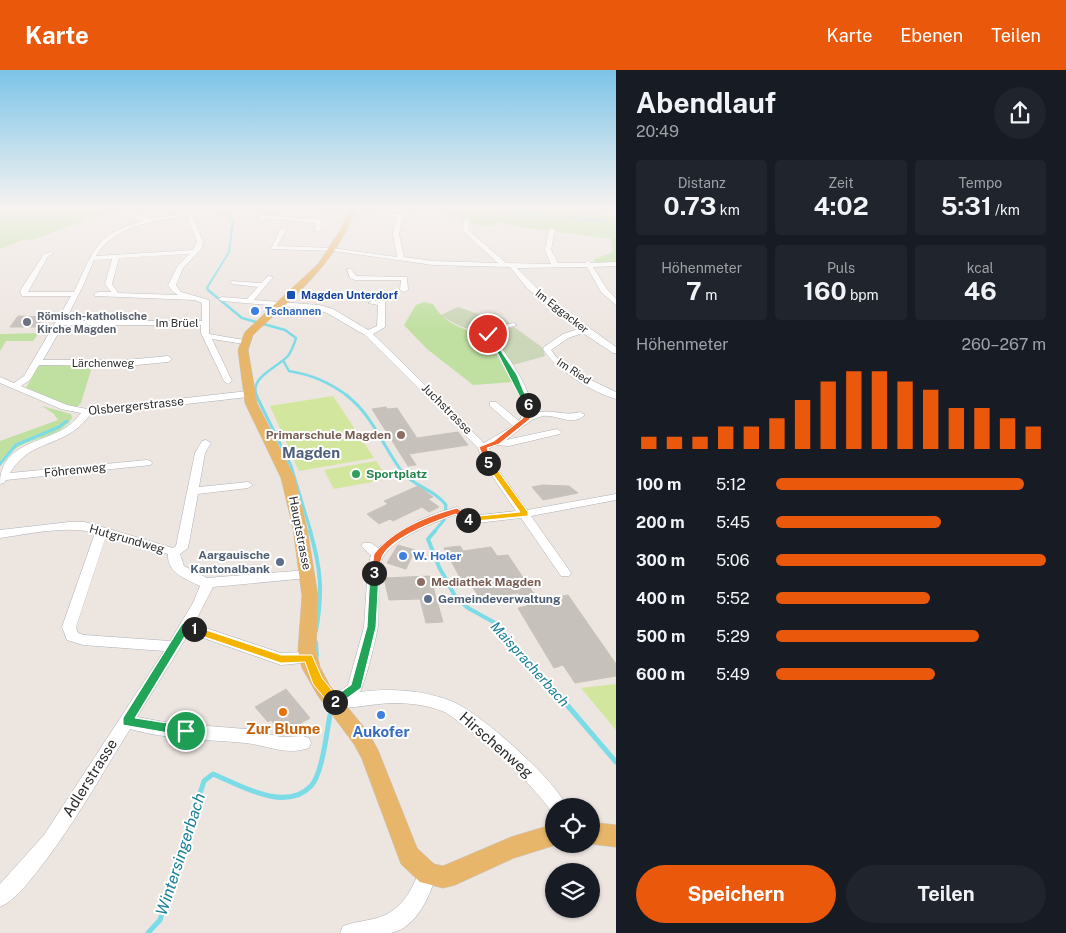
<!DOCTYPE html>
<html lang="de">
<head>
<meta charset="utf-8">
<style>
	body { margin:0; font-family:"Public Sans",sans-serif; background:#20242c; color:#f1f3f6; height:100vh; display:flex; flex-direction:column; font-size:19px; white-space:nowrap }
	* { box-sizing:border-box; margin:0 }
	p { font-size:16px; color:#9ea1a6 }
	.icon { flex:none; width:28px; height:28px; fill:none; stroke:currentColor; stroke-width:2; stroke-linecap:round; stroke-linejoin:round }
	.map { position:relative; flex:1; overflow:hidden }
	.details { display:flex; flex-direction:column; background:#171b24; width:450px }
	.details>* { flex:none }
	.controls { position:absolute; left:545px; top:728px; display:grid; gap:10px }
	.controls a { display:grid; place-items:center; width:55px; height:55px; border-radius:50%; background:#171b24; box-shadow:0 1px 4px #0004; font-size:25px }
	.pin { position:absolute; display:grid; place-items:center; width:42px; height:42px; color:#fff; margin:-21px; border:2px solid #fff; border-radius:50%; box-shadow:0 1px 5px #0007 }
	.km { position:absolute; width:25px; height:25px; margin:-12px; border-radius:50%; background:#222; color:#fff; font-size:14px; line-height:25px; text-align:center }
	.round { display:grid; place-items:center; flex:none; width:52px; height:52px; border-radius:26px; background:#20242c }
	.summary { display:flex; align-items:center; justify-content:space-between; height:85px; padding:0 20px }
	h1 { font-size:28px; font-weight:700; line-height:38px }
	.stats { display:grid; grid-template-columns:repeat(3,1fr); gap:8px; height:85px; padding:5px 20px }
	.stats div { display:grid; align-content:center; border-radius:5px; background:#20242c; text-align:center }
	.stats b { font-size:25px; font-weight:700 }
	.stats small { font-size:14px; font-weight:400 }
	.stats p { font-size:14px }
	.chart { height:140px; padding:10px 20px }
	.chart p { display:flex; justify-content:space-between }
	.chart svg { width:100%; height:90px; margin-top:5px; stroke:#ea580c; stroke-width:6 }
	.cta { display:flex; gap:10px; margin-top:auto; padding:10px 20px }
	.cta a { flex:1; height:58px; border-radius:30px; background:#ea580c; color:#fff; font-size:20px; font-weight:700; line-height:58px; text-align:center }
	.cta a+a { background:#20242c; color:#f1f3f6 }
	ul { padding:0 20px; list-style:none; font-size:16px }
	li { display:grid; grid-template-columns:80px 60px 1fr; align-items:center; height:38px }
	li i { height:12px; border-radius:6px; background:#ea580c }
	header { display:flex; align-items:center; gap:30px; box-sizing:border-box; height:70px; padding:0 25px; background:#ea580c; color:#fff }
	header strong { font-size:24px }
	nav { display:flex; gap:28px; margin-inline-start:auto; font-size:18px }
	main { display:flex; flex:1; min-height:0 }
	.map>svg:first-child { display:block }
</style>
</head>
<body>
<header>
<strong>Karte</strong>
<nav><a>Karte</a><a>Ebenen</a><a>Teilen</a></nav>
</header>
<main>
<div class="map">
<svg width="616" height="863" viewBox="0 0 616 863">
	<rect width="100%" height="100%" fill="#ede5e0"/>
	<!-- green -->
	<path fill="#c0e0a1" d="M 0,139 L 113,139 L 36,169 L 23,170 L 0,179 Z
		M 454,139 L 568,139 L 616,148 L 616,193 L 596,192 L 593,190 L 613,182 L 611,169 L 513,156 L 499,152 L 490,156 L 469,154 L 469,150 L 446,146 Z
		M 424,232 L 433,234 C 444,254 465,260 486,266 L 512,312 L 473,315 L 427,279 L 404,255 L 416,235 Z
		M 39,263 L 33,271 L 6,271 L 0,281 L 0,264 Z
		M 43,295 L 86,295 L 91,300 L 81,333 L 76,338 L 26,318 L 38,297 Z
		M 42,336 L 71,344 L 72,348 C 62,365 39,367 22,375 C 12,379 6,388 0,396 L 0,371 L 58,350 L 54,344 Z"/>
	<!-- cemetery -->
	<path fill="#ccd6b8" d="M 458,237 L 484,246 L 495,243 L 511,254 C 477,260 470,265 441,245 Z
		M 514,257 L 543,278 L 545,286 L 513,295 L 492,261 Z"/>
	<!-- pitch -->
	<path fill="#d3e69d" d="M 333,326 L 374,388 L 299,401 L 270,336 Z
		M 376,391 L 388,409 L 334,419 L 324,400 Z
		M 616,614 L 616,660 L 581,618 Z"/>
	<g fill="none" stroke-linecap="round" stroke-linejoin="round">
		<!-- stream-far4 -->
		<path stroke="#7bdce7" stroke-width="2" d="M 505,139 L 513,140
			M 517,141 L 542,145
			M 569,147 L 607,152
			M 209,221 L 207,218 L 229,182 L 233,150 L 214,139"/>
		<!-- stream-far3 -->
		<path stroke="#7bdce7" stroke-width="2.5" d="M 208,220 L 242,248 L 285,260 L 296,268 C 294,275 292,280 288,286 C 278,297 248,308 257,326
			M 284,292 L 289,301 C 313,305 328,312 348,326"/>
		<!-- stream-far2 -->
		<path stroke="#7bdce7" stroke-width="3" d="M 256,325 L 291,396 L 311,462
			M 346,325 C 373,345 383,377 403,403 C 414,416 435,420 446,435 L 444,450 L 434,462
			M 0,394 L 16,375 L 59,357 L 67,351"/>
		<!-- stream-far1 -->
		<path stroke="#7bdce7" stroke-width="4" d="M 310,461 C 321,498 323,523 316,561
			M 435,461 L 428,469 L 439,497 L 455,526 L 468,538 L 497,554 L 569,638
			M 316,572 L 317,586"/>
		<!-- stream -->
		<path stroke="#7bdce7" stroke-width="5" d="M 568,636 L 616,692
			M 148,863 L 160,850 L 204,711 L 213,704 C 240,715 285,743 311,716 C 322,705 327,661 330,645"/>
	</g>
	<!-- building -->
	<path fill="#c6c1bb" stroke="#c9c1ba" d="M 18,246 L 45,247 L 36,257 L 10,257 Z
		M 386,337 L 388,339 L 397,338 L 417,368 L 458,362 L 468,375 L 409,384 L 416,395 L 408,396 L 372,339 Z
		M 543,415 L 569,416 L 578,423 L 543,430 L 532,417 Z
		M 418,416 L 433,427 L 428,429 L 439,437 L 429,442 L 422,437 L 393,451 L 390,449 L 379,454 L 367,444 L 388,434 L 384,431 Z
		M 398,475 L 415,480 L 406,499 L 387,493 Z
		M 460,476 L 463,481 L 491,477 L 497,486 L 508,485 L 538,530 L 568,525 L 616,594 L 616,606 L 575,613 L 563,595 L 554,598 L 518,538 L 527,536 L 518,523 L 480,529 L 471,514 L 464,515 L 444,478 Z
		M 430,506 L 443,552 L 426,553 L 420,529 L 389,530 L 384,508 Z
		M 286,619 L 310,648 L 282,664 L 271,650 L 268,652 L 255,637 Z"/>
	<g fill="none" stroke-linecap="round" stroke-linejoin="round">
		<defs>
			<path id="minor" d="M 115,139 C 128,139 141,150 153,148 C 178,146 201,139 227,139 L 192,145 L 203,172 L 202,178 L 183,198 L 176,215 L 181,222 L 209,230 L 209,264 L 244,270 L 248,272 L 244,274 L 212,269 L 232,311 L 228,314 L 224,311 L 201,263 L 201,255 L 63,255 L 43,290 L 126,290 L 168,286 L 172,289 L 168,292 L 126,296 L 39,295 L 30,310 L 21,316 L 67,335 L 87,339 L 248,321 L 253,324 L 248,327 L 90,345 C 83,353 77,360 67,365 C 43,378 26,377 10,403 L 147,390 L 151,391 L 152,393 L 151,395 L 6,410 L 4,413 L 0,414 C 0,377 34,374 60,361 C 68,357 75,351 81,343 L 61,339 L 0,313 L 0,307 L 14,313 L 24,306 L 71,226 L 22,226 L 20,221 L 44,184 L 51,182 L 54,184 L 48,186 L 28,222 L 74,222 C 94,180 95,164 144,151 ZM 187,146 L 197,172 L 193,180 L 96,186 C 113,156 156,150 187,146 ZM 189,184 L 177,197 L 168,215 L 172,221 L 178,225 L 118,223 L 112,214 L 119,188 ZM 112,189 L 105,214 L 111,222 L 98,222 L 94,224 L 95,226 L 195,230 L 202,233 L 202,251 L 65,251 L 83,216 L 94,190 Z
				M 325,139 C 349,139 373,144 396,144 C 403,144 408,139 415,139 L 403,147 L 399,164 L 404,187 L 433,191 L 498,193 L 463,161 L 464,150 L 467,148 L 470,150 L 468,160 L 506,193 L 551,194 L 545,180 L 549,160 L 552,158 L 555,160 L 551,180 L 558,193 L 585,193 L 588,191 L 591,193 L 616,192 L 616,196 L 593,197 L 607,219 L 616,229 L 616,235 L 601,222 L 587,197 L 517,198 L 547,228 L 616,277 L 616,283 L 613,283 L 583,263 L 568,268 L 551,280 C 565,301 594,311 616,322 L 616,329 C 592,322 556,300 543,279 L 544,277 L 563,264 L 578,259 L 528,219 L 510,197 L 433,195 L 334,181 L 271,179 L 280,160 L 283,158 L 286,160 L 277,176 L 332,178 L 397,187 L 393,164 L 397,147 Z
				M 259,145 L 319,149 L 322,151 L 321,160 L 318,162 L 315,160 L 316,153 L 257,148 Z
				M 347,199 L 351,199 L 356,206 L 407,207 L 408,220 L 404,222 L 400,220 L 401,210 L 355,210 L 350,208 Z
				M 268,206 L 273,207 L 254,230 L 319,235 L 333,239 L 368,260 L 377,256 L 378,235 L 368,233 L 372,231 L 385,231 L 385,257 L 373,264 L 484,373 L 513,356 L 490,336 L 490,332 L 496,332 L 519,351 C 534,334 493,278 482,262 L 483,260 L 513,253 L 517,255 L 491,263 C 504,282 534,320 532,344 C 550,337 562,347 580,342 L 585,345 C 572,357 557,344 543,346 C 528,349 518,362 506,370 L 557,359 L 562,362 L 560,364 L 509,376 L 496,375 L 489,378 L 494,394 L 527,440 L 616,424 L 616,430 L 531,446 L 569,500 L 571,503 L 569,506 L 561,506 L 521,448 L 468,454 L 455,445 C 436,451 393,469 383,487 C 376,502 380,538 378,556 C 376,569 366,610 360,622 C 391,618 422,620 451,631 C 477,640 557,711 566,736 L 554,736 L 554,742 L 552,742 C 527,709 498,681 464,656 C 457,651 450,644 442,641 C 427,635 409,633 393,633 C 378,633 338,641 329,637 L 326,633 L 329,629 L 348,615 L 364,557 L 368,497 L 371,485 L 361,476 L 363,473 L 371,473 L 378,478 C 404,456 424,446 457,437 L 471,446 L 516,441 L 484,394 L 478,378 L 365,265 L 327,243 L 315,239 L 222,231 L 218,229 L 222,227 L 247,229 L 258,217 L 233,214 L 230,212 L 231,211 L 261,213 Z
				M 206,370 L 211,373 L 205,383 L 199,417 L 248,412 L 253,415 L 248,418 L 198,424 L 188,478 L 180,484 L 184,496 L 207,508 L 308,500 L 312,501 L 314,504 L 312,507 L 308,508 L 213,517 L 194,554 L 281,583 L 308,582 L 313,584 L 315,588 L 313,592 L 281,595 L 189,563 L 137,647 L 170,653 L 246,659 L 281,667 L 303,666 L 309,668 L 311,673 L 309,678 C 286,686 267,675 245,673 C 206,669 168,670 130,659 C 100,707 72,758 36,803 C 26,815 15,830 0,837 L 0,814 L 44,765 L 164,581 L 83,575 L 67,570 L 62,557 L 95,463 C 67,455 29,464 0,468 L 0,460 L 69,452 L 85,452 L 173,478 L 176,476 L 195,383 L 202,371 ZM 106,466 L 168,484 C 167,503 186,509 200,516 L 193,533 L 170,571 L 84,565 L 78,563 L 76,557 Z
				M 428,795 L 435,797 L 437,804 C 429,826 418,857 391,863 C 377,863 355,863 340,863 L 343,856 C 354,852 366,851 377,848 C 402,841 412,820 421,797 Z"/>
			<path id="major" d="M 350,139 L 356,139 C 334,196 295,225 253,265 L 248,280 L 257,333 L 295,408 L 307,458 L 318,526 L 316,580 L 320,597 L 330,616 L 368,662 L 378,680 L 417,778 L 434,794 L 443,796 L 511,767 L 554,754 L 554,774 L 559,774 L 514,788 L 455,815 L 443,818 L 420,812 L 401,794 L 362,689 L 354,674 L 318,626 L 302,598 L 298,580 L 302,526 L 293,458 L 281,408 L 245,333 L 238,280 L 245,262 L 318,194 L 341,159 Z
				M 591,752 L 616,755 L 616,777 L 591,774 Z"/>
		</defs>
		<!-- minor casing -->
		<use href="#minor" stroke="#adb1b8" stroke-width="1"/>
		<!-- major casing -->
		<use href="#major" stroke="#c4c4c4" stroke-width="1"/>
		<!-- minor -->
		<use href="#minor" fill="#fff" fill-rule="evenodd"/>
		<!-- major -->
		<use href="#major" fill="#e8b66a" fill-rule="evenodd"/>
	</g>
	<!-- sky -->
	<linearGradient id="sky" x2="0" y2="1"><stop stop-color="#7cc4e8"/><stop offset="0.53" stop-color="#f7f3f1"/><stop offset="1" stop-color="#f7f3f1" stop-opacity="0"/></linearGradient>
	<rect width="616" height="260" fill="url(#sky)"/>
	<!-- split-1 -->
	<path fill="#22a559" stroke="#fff" d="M 186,553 L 197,557 L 199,559 L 194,563 L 188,561 L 135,648 L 186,656 L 190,657 L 190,664 L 186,666 L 123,655 L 123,648 L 182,554 Z"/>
	<!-- split-2 -->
	<path fill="#f5b400" stroke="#fff" d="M 194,556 L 281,585 L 312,585 L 322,608 L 339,629 L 339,636 L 331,636 L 313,614 L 305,592 L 281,593 L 190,562 L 189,559 Z"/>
	<!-- split-3 -->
	<path fill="#22a559" stroke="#fff" d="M 374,500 L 379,503 L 376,557 L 361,618 L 335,637 L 329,632 L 331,629 L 351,615 L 367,557 L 370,503 Z"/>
	<!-- split-4 -->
	<path fill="#f0652b" stroke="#fff" d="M 457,438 L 471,448 L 471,452 L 465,452 L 456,444 C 438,450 389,468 382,487 C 380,492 380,498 379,503 L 374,506 L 371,505 L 374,484 C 394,459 427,446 457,438 Z"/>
	<!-- split-5 -->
	<path fill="#f5b400" stroke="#fff" d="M 486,391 L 491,391 L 528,442 L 528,446 L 465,452 L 464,450 L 468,447 L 520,442 L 485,393 Z"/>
	<!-- split-6 -->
	<path fill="#f0652b" stroke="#fff" d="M 528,333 L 531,335 L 530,349 L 499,374 L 487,378 L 492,393 L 486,394 L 479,377 L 494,371 L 523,348 L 524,335 Z"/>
	<!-- split-7 -->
	<path fill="#22a559" stroke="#fff" d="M 495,278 L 499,278 L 517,305 L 530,337 L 524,335 Z"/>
	<!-- split-8 -->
	<path fill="#f5b400" stroke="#fff" d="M 488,262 L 499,281 L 494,280 L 485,264 Z"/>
	<!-- markers -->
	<rect fill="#1a4fb4" stroke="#fff" stroke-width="2" x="286" y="220" width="10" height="10" rx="2.5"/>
	<g fill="#3f7fe0" stroke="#fff" stroke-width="2">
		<circle cx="255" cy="241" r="5"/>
		<circle cx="403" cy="486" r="5"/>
		<circle cx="381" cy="645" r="5"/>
	</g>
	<circle fill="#6b7280" stroke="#fff" stroke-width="2" cx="27" cy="252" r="5"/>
	<g fill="#8d6e63" stroke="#fff" stroke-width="2">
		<circle cx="401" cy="365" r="5"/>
		<circle cx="421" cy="512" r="5"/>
	</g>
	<circle fill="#2e9e5b" stroke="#fff" stroke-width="2" cx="356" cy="404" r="5"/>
	<g fill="#5c6f8a" stroke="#fff" stroke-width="2">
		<circle cx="280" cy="492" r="5"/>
		<circle cx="428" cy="529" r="5"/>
	</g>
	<circle fill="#e8710a" stroke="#fff" stroke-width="2" cx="283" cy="642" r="5"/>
	<g text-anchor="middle" stroke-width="4" stroke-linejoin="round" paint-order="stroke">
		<!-- far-transit labels -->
		<g font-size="11" font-weight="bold" fill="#164399" stroke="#fff" text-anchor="start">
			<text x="301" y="229">Magden Unterdorf</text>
		</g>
		<!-- far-shop labels -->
		<g font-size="11" font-weight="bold" fill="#366cbe" stroke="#fff" text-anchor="start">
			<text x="265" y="245">Tschannen</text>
		</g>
		<!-- far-street labels -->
		<g font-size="11" fill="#2d2d2d" stroke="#fff">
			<text transform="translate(562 241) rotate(38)" y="4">Im Eggacker</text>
			<text x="177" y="257">Im Brüel</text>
			<text x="103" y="297">Lärchenweg</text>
			<text transform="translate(574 301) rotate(33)" y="4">Im Ried</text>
		</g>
		<!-- far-worship labels -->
		<g font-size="11" font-weight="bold" fill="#5b616d" stroke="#fff" text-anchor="start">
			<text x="37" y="250">Römisch-katholische<tspan x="37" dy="13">Kirche Magden</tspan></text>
		</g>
		<!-- street labels -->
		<g font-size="12" fill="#2d2d2d" stroke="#fff">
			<text transform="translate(136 336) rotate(-6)" y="4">Olsbergerstrasse</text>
			<text transform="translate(447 339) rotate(45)" y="4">Juchstrasse</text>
			<text transform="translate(75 400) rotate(-6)" y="4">Föhrenweg</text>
			<text transform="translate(300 463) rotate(79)" y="4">Hauptstrasse</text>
			<text transform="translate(127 469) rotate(16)" y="4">Hutgrundweg</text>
		</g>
		<!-- education labels -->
		<g font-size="12" font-weight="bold" fill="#785e54" stroke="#fff" text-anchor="end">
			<text x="391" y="369">Primarschule Magden</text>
			<text x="431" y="516" text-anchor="start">Mediathek Magden</text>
		</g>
		<!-- leisure labels -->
		<g font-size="12" font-weight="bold" fill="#27864d" stroke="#fff" text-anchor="start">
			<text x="366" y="408">Sportplatz</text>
		</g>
		<!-- service labels -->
		<g font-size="12" font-weight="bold" fill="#4e5e75" stroke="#fff" text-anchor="end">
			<text x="270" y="489">Aargauische<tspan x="270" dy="14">Kantonalbank</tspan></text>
			<text x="438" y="533" text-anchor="start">Gemeindeverwaltung</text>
		</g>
		<!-- shop labels -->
		<g font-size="12" font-weight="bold" fill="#366cbe" stroke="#fff" text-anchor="start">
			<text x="413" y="490">W. Holer</text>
		</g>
		<!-- water labels -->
		<g font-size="14" font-style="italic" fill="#178097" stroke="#fff">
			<text transform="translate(530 594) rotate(48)" y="5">Maispracherbach</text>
		</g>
		<!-- quarter labels -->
		<g font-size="15" font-weight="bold" fill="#4f5e7b" stroke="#fff">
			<text x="311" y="388">Magden</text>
		</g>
		<!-- near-food labels -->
		<g font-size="15" font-weight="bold" fill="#c56008" stroke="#fff">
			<text x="283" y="664">Zur Blume</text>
		</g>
		<!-- near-shop labels -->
		<g font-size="15" font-weight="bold" fill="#366cbe" stroke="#fff">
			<text x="381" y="667">Aukofer</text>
		</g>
		<!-- near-street labels -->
		<g font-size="15" fill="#2d2d2d" stroke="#fff">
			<text transform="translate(496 675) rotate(41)" y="5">Hirschenweg</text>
			<text transform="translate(90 708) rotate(-58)" y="5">Adlerstrasse</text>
		</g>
		<!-- near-water labels -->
		<g font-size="16" font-style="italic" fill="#178097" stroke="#fff">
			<text transform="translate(180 784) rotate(-72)" y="6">Wintersingerbach</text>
		</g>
	</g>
</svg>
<div class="controls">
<a><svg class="icon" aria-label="locate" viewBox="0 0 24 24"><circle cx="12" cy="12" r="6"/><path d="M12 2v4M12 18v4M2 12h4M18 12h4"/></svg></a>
<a><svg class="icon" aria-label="layers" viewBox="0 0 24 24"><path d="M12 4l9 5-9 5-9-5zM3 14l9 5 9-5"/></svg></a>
</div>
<div class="pin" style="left:186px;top:661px;background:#1e9e55"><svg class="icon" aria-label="arrive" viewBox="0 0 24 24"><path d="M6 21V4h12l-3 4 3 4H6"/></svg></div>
<div class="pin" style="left:488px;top:264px;background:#d93025"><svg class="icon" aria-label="check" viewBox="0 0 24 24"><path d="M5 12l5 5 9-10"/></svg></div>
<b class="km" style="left:194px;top:559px">1</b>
<b class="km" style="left:335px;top:632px">2</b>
<b class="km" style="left:374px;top:503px">3</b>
<b class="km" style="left:468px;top:450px">4</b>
<b class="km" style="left:488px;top:393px">5</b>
<b class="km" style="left:528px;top:335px">6</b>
</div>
<section class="details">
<div class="summary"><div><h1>Abendlauf</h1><p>20:49</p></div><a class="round"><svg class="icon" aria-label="share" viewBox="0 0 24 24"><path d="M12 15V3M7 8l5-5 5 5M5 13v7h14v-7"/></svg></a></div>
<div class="stats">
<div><p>Distanz</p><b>0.73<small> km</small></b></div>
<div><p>Zeit</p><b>4:02</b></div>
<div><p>Tempo</p><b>5:31<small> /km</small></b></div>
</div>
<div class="stats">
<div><p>Höhenmeter</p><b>7<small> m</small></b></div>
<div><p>Puls</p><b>160<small> bpm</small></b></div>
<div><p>kcal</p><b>46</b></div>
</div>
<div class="chart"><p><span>Höhenmeter</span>260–267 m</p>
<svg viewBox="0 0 160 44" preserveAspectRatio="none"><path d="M5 44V38M15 44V38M25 44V38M35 44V33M45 44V33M55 44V29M65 44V20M75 44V11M85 44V6M95 44V6M105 44V11M115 44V15M125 44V24M135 44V24M145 44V29M155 44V33"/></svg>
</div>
<ul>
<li><b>100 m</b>5:12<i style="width:92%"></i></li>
<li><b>200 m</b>5:45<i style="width:61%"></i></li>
<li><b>300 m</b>5:06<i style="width:100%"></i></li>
<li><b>400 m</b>5:52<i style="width:57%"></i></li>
<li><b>500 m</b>5:29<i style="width:75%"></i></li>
<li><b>600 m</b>5:49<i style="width:59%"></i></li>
</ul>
<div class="cta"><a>Speichern</a><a>Teilen</a></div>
</section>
</main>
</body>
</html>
